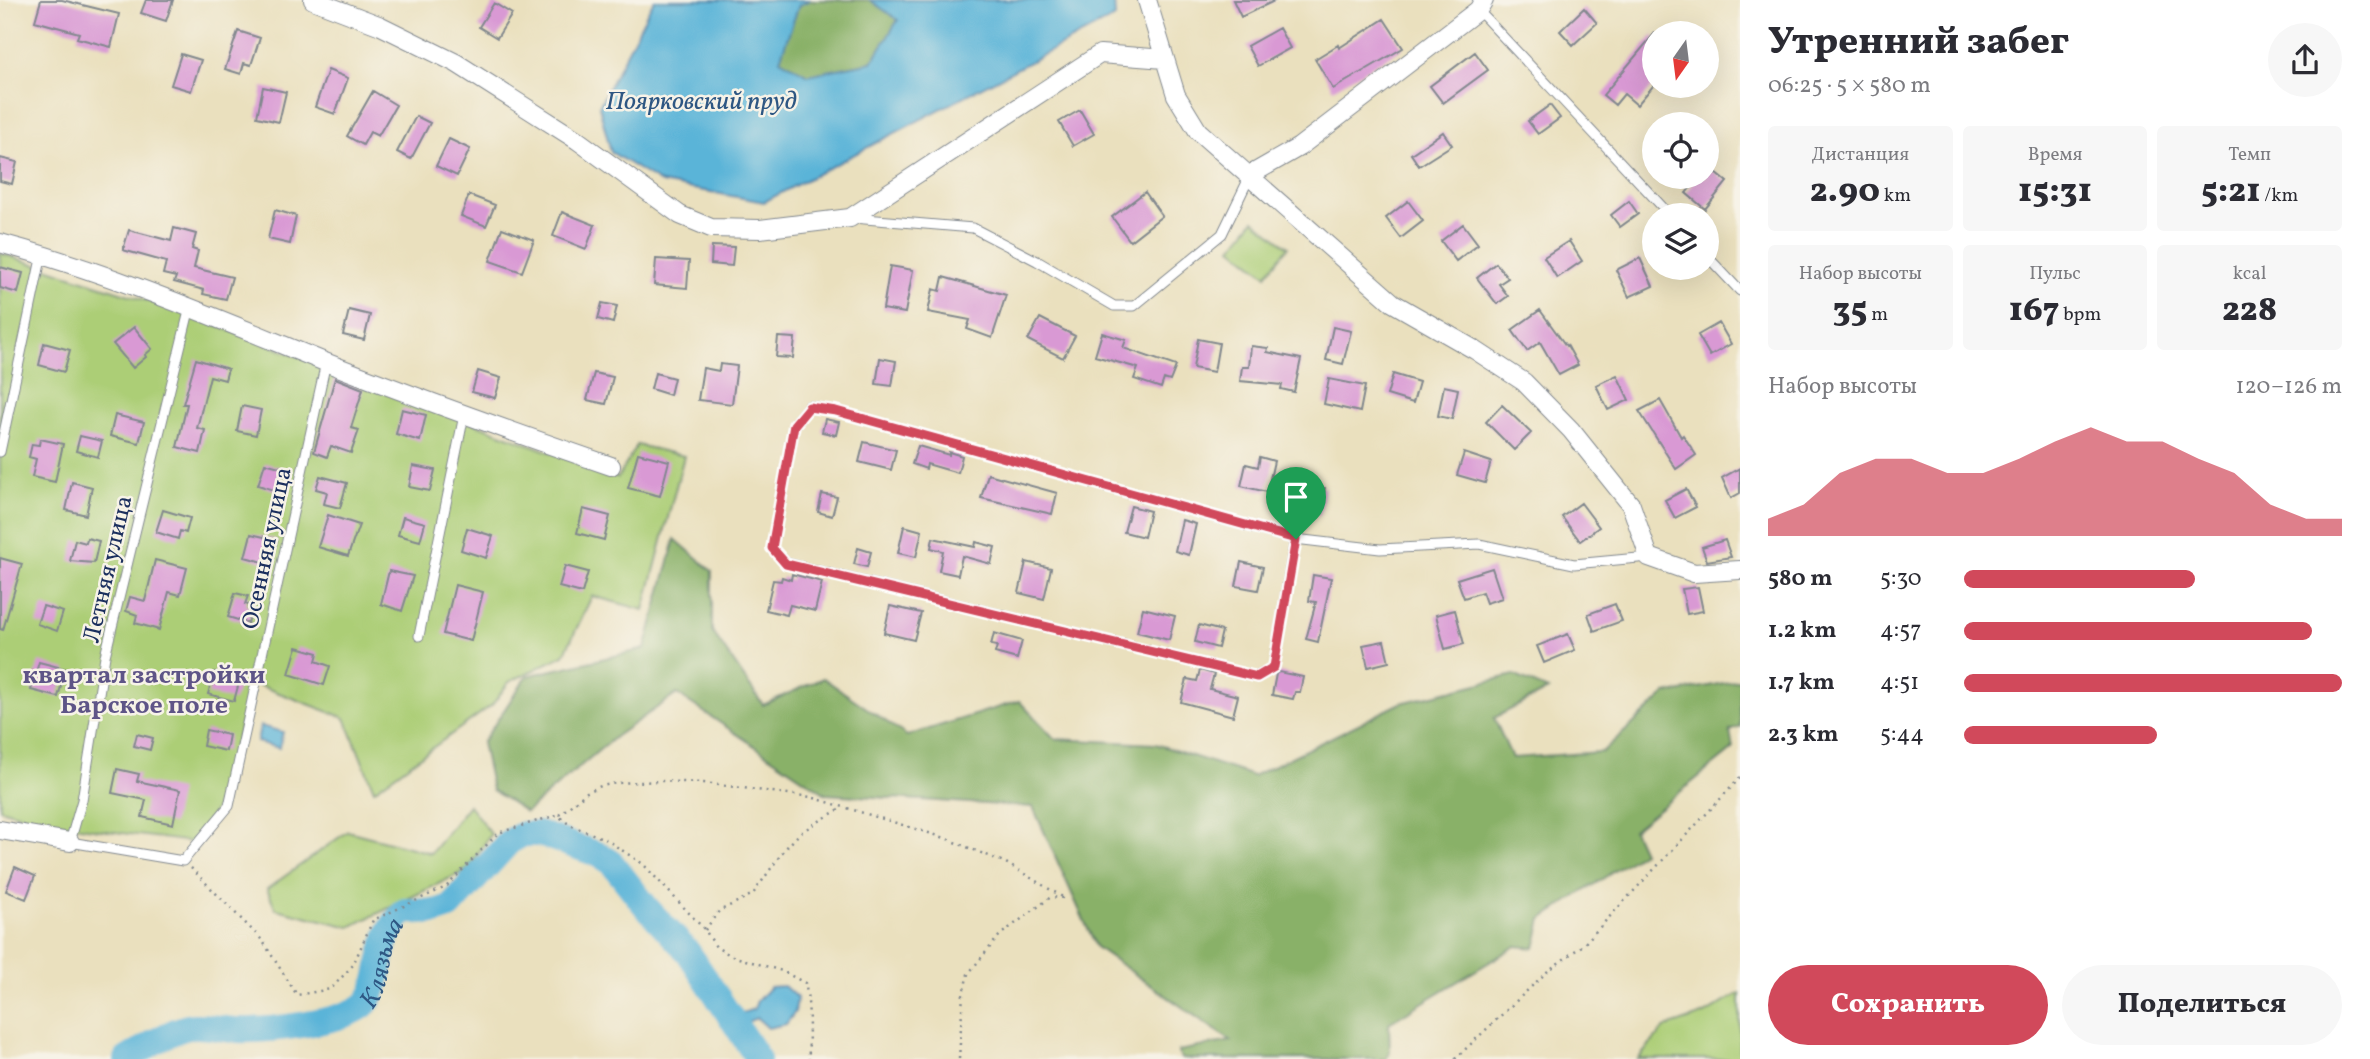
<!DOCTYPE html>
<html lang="ru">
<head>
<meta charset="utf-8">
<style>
	body { margin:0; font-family:Vollkorn,serif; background:#f7f7f7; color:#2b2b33; height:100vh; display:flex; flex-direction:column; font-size:26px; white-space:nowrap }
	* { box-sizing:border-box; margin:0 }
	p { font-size:23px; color:#7c7c81 }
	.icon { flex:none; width:38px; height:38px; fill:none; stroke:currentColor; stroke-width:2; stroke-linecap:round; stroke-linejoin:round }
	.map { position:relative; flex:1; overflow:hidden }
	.side { display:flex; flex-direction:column; background:#fff; width:630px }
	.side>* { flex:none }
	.needle { width:46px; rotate:194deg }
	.buttons { position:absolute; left:1642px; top:21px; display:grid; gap:14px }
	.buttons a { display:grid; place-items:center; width:77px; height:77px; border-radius:50%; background:#fff; box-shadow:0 7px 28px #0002; font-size:35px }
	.pin { position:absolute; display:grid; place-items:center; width:60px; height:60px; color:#fff; margin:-72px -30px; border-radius:50% 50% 50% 0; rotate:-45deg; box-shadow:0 0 7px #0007 }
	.pin .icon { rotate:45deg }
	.round { display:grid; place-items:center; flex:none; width:74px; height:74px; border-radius:37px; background:#f7f7f7 }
	.head { display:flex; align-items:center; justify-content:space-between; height:119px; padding:0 28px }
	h1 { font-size:38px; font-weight:800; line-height:52px }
	.figures { display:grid; grid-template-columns:repeat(3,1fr); gap:10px; height:119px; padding:7px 28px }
	.figures div { display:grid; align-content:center; border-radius:7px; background:#f7f7f7; text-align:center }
	.figures b { font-size:35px; font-weight:800 }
	.figures small { font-size:19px; font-weight:400 }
	.figures p { font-size:19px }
	.chart { height:196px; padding:14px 28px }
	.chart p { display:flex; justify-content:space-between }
	.chart svg { width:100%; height:126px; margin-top:7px; fill:#d1495b; opacity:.7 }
	.button { display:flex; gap:14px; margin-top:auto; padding:14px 28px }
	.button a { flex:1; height:80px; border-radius:42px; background:#d1495b; color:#fff; font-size:28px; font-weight:800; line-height:80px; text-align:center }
	.button a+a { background:#f7f7f7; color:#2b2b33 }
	ul { padding:0 28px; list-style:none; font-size:23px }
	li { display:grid; grid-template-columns:112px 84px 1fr; align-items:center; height:52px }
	li i { height:18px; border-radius:9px; background:#d1495b }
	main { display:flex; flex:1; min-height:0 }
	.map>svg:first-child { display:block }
</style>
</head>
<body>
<main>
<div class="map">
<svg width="1740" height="1059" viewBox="0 0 1740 1059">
	<rect width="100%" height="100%" fill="#f7f3e8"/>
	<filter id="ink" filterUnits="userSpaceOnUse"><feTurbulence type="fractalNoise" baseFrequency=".0143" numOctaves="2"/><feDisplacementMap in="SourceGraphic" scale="14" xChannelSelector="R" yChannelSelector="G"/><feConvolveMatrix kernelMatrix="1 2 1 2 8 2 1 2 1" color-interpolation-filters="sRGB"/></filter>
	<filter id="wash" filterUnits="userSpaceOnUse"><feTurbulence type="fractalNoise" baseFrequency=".00686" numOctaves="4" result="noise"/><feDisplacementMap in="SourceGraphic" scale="28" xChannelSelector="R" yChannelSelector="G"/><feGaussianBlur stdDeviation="1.57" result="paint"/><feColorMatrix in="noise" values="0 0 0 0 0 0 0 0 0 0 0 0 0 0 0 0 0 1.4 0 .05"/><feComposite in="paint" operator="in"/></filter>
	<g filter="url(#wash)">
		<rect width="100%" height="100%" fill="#eae0be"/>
		<!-- green -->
		<path fill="#acce76" stroke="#647e6a" stroke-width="2" d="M 1254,220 L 1288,247 L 1266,275 L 1232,248 Z
			M 0,253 L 179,311 L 618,478 L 637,445 L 684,456 L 644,610 L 592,596 L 564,655 L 509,682 L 492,705 L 374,790 L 345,718 L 253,683 L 216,809 L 191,842 C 127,833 62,828 0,809 Z
			M 469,805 L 491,834 L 467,870 L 350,927 L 276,909 L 267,889 L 348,831 L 431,853 Z
			M 1740,993 L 1740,1059 L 1638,1059 L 1664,1028 L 1703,1015 Z"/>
		<!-- forest -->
		<path fill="#89b167" stroke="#527062" stroke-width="2" d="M 810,0 L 870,0 L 898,20 L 872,62 L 808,75 L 780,59 L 799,4 Z
			M 675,539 L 712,571 L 712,631 L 763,705 L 823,678 L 907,736 L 1019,701 L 1055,739 L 1156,744 L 1253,776 L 1401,703 L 1514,675 L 1548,690 L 1494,718 L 1512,758 L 1602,752 L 1666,694 L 1740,680 L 1740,727 L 1730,731 L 1733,749 L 1633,830 L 1643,852 L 1542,919 L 1535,948 L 1516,946 L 1389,1023 L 1390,1053 L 1386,1059 L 1182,1059 L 1178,1051 L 1231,1041 L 1096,947 L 1033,807 L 826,794 L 677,694 L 616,736 L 526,812 L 492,790 L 482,743 L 527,676 L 645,649 Z"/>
		<!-- water -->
		<path fill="#5ab4d8" stroke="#3a729b" stroke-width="2" d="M 654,0 L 810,0 L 799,5 L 780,59 L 808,75 L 872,62 L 898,20 L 870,0 L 1114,0 L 1115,17 L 764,202 L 661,183 L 611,152 L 599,106 Z
			M 260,726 L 283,732 L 279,748 L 257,742 Z
			M 784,986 L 797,998 L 795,1012 L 786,1024 L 768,1028 L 757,1018 L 736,1026 L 731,1017 L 754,1009 L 757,1001 L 770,987 Z"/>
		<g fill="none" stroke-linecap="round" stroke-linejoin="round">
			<!-- river -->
			<path stroke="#5ab4d8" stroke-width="26" id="s1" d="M 127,1059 C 148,1047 170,1029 194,1026 C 208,1025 223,1030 237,1030 C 264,1031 348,1023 366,1003 C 381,987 379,957 387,937 C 391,927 397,919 405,911 L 435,912 L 450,907 L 509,842 L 523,834 L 539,834 L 552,838 L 600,855 L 611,862 L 647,908 L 688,952 L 758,1059"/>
		</g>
		<g id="blocks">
			<!-- building -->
			<path fill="#d999d4" d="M 41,0 L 62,0 L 119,14 L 111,47 L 77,38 L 79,33 L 35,21 Z
				M 146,0 L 173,0 L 166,21 L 141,13 Z
				M 1233,0 L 1276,0 L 1241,17 Z
				M 494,3 L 512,14 L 497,38 L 479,27 Z
				M 1584,8 L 1597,23 L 1573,45 L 1560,31 Z
				M 1384,19 L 1403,48 L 1333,89 L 1315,59 L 1338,45 L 1339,48 Z
				M 1279,28 L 1290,48 L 1258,66 L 1247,46 Z
				M 238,31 L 260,38 L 251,65 L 244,63 L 241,74 L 225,69 Z
				M 1654,34 L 1654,85 L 1637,105 L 1624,94 L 1615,105 L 1603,95 Z
				M 1475,52 L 1488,70 L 1443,103 L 1430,86 Z
				M 181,54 L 201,60 L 191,91 L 171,85 Z
				M 328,70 L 348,78 L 335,114 L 315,107 Z
				M 263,87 L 286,92 L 279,122 L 257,117 Z
				M 373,91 L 396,105 L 378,136 L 370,132 L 363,145 L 347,136 Z
				M 1550,105 L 1560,118 L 1538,134 L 1528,121 Z
				M 1080,110 L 1094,134 L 1073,146 L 1059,122 Z
				M 416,116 L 430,123 L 411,159 L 397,152 Z
				M 1443,132 L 1452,145 L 1419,166 L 1411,154 Z
				M 449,139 L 470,149 L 457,176 L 436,166 Z
				M 0,158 L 17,162 L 12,184 L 0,181 Z
				M 1706,165 L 1727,182 L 1705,209 L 1686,193 L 1699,177 L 1706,177 Z
				M 1145,192 L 1162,216 L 1130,241 L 1112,217 Z
				M 469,195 L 495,205 L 486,226 L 461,216 Z
				M 1408,201 L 1423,221 L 1401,238 L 1386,218 Z
				M 1629,201 L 1638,214 L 1620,227 L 1611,215 Z
				M 275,210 L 296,216 L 290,244 L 268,239 Z
				M 562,212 L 595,225 L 586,249 L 553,236 Z
				M 1463,224 L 1478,244 L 1456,261 L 1441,241 Z
				M 174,228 L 196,234 L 192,249 L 198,251 L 194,268 L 232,277 L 226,299 L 203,294 L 204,290 L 174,282 L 176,277 L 163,274 L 166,262 L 123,250 L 129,230 L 171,241 Z
				M 502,228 L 534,240 L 522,272 L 490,261 Z
				M 1569,241 L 1582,261 L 1557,278 L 1544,257 Z
				M 712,246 L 734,247 L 732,266 L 711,264 Z
				M 1640,258 L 1653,286 L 1629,297 L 1616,270 Z
				M 656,259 L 689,261 L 687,288 L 654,285 Z
				M 1496,263 L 1508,278 L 1499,284 L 1508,296 L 1497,304 L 1477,278 Z
				M 890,266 L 913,270 L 905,313 L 883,309 Z
				M 0,267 L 23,273 L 18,293 L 0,288 Z
				M 943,277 L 1006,295 L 992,338 L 967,329 L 970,320 L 928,312 L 933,289 L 940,291 Z
				M 602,303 L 617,306 L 613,323 L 598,319 Z
				M 349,310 L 370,315 L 364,340 L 343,335 Z
				M 1540,310 L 1566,346 L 1567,345 L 1578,365 L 1559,375 L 1540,342 L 1527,351 L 1512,330 Z
				M 1040,318 L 1075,336 L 1063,358 L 1028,340 Z
				M 1719,323 L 1731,344 L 1710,356 L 1698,335 Z
				M 134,327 L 152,349 L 145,355 L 146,357 L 133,368 L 113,344 Z
				M 1333,327 L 1351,331 L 1343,364 L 1326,360 Z
				M 1102,333 L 1126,340 L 1123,348 L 1176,366 L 1170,381 L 1164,379 L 1161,388 L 1134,379 L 1138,368 L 1095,356 Z
				M 778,337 L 795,338 L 793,358 L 776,357 Z
				M 1198,339 L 1219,343 L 1214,372 L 1193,368 Z
				M 44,343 L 70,350 L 64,372 L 39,365 Z
				M 1251,346 L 1268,348 L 1267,352 L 1301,359 L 1294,392 L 1281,389 L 1282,385 L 1240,381 L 1242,367 L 1249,367 Z
				M 880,358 L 896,361 L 892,386 L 876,384 Z
				M 196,359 L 228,369 L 225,380 L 210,376 L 197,428 L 205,430 L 200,453 L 177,447 L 187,404 L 183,404 Z
				M 720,364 L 737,366 L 732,404 L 698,400 L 703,368 L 719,371 Z
				M 478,371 L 501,378 L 495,398 L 472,392 Z
				M 594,373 L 613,377 L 606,404 L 587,400 Z
				M 655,373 L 674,378 L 670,395 L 651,389 Z
				M 1393,374 L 1419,382 L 1413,403 L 1387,395 Z
				M 1617,375 L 1629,400 L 1608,410 L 1596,385 Z
				M 335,378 L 363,389 L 351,428 L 359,430 L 351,453 L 331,446 L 327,457 L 314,452 Z
				M 1329,379 L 1365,386 L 1360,412 L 1324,404 Z
				M 1444,386 L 1458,389 L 1452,419 L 1438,416 Z
				M 1660,400 L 1681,437 L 1683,435 L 1696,455 L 1676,469 L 1639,411 Z
				M 1502,405 L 1531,433 L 1514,450 L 1486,422 Z
				M 242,406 L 261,410 L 256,435 L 237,431 Z
				M 402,409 L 426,415 L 420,441 L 396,434 Z
				M 115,415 L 144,422 L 139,443 L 110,436 Z
				M 825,419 L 839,422 L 836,435 L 822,432 Z
				M 80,436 L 102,441 L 98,457 L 76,451 Z
				M 40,439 L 63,444 L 55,482 L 32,477 L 36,459 L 29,457 L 32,444 L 39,445 Z
				M 864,442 L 896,450 L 891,470 L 859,462 Z
				M 918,446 L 949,455 L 949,452 L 962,456 L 958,473 L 927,464 L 926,469 L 912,464 Z
				M 638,453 L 669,461 L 660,496 L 628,488 Z
				M 1464,453 L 1491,462 L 1485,483 L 1457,475 Z
				M 1260,457 L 1274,461 L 1267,492 L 1241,486 L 1246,464 L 1258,467 Z
				M 265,463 L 283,468 L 277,491 L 258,485 Z
				M 413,466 L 435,470 L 430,491 L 409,487 Z
				M 1740,468 L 1740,493 L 1731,498 L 1722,478 Z
				M 988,474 L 1057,493 L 1052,514 L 981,498 Z
				M 320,476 L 347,483 L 340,508 L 324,504 L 327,492 L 316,489 Z
				M 72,482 L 92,487 L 86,515 L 66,510 Z
				M 1310,485 L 1325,488 L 1320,515 L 1304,512 Z
				M 1686,489 L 1696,507 L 1675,518 L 1665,500 Z
				M 822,494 L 837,497 L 832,516 L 818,512 Z
				M 1581,503 L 1599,527 L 1580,541 L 1562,517 Z
				M 1131,506 L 1150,511 L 1144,537 L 1124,532 Z
				M 583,509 L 610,516 L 604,540 L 577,533 Z
				M 163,510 L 190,518 L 186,533 L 180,531 L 178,539 L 156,532 Z
				M 328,515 L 359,525 L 348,556 L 318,547 Z
				M 403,517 L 425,523 L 420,541 L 398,535 Z
				M 1182,520 L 1196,524 L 1189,555 L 1175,551 Z
				M 904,526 L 922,531 L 916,557 L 898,553 Z
				M 467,528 L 493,536 L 486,558 L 461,550 Z
				M 251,534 L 277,540 L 271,564 L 245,557 Z
				M 87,538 L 99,541 L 94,563 L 70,561 L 75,540 L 86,543 Z
				M 933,538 L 975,547 L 976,542 L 995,547 L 991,564 L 962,556 L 958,575 L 939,571 L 943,551 L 931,548 Z
				M 1725,540 L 1731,557 L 1707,561 L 1702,547 Z
				M 858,548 L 871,552 L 867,567 L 854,564 Z
				M 0,558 L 22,564 L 3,630 L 0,629 Z
				M 155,560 L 187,568 L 180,595 L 169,592 L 159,630 L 135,623 L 137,615 L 126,611 L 130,597 L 145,601 Z
				M 1026,562 L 1051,568 L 1044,599 L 1019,593 Z
				M 1241,562 L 1263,567 L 1258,590 L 1236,586 Z
				M 565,566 L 588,572 L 582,593 L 559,587 Z
				M 1492,568 L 1502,598 L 1486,603 L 1482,592 L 1464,598 L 1457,579 Z
				M 389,571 L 413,576 L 402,611 L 381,604 Z
				M 792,574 L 822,582 L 815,611 L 790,605 L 787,615 L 766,610 L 773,580 L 781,581 L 782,577 L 791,580 Z
				M 1313,575 L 1331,578 L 1318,642 L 1306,639 L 1316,602 L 1309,601 Z
				M 455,585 L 483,592 L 471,641 L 443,634 Z
				M 1698,587 L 1703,611 L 1687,614 L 1682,589 Z
				M 235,593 L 248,596 L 245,604 L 253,606 L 248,623 L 228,617 Z
				M 1615,604 L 1622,621 L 1594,631 L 1588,614 Z
				M 43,606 L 63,612 L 57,631 L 37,624 Z
				M 890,606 L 921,613 L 914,640 L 884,633 Z
				M 1143,608 L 1175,616 L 1169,640 L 1137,632 Z
				M 1455,610 L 1464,644 L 1445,649 L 1436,615 Z
				M 1199,625 L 1222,631 L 1218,648 L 1195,642 Z
				M 994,633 L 1022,641 L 1017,659 L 995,653 L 997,646 L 991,645 Z
				M 1568,634 L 1575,650 L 1544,663 L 1537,646 Z
				M 1384,641 L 1389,662 L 1368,667 L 1363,645 Z
				M 297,647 L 318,653 L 316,661 L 330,666 L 324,685 L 289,674 Z
				M 39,662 L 66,669 L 58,697 L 31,690 Z
				M 1200,670 L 1214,674 L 1210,689 L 1238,696 L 1233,716 L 1181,702 L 1187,679 L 1197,681 Z
				M 214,672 L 240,679 L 234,701 L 208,694 Z
				M 1279,672 L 1303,677 L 1300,692 L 1295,692 L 1293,699 L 1272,695 L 1276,674 Z
				M 206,730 L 229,735 L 226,751 L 203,746 Z
				M 137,734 L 153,738 L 150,750 L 134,746 Z
				M 117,769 L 139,774 L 137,781 L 180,790 L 173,824 L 142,817 L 146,800 L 112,793 Z
				M 15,867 L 35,876 L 26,899 L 6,891 Z"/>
		</g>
	</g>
	<g filter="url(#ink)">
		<use href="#blocks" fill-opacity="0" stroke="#82888e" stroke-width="2"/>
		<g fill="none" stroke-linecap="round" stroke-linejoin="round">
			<defs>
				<path id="service" d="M 1478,10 L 1670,215
					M 853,218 L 973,228 L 1037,261 L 1114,306 L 1134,306 L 1222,234 L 1250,176
					M 1706,255 L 1740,291
					M 190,307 L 105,656 L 82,800 L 70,842 L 183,861 L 229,806 L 326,362
					M 0,452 L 42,254
					M 1295,539 L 1274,667 L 1257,677 L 786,563 L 772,548 L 794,425 L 809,406 L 836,411 L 1295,539 L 1380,549 L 1479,544 L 1574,564 L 1649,557
					M 419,636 L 464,415"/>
				<path id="minor" d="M 313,0 L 381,26 L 456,63 L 577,140 L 680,215 L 711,228 L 760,229 L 850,218 L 1100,54 L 1165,59 L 1176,95 L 1198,131 L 1393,303 L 1475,350 L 1524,382 L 1571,430 L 1631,505 L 1649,557 L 1694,573 L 1740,570
					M 1147,0 L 1165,59
					M 1250,175 L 1299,147 L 1478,10 L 1484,0
					M 0,243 C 112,273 218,319 325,362 C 420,399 515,433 611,466
					M 0,830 L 70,842"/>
			</defs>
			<!-- service casing -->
			<use href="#service" stroke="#82888e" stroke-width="11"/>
			<!-- minor casing -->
			<use href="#minor" stroke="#82888e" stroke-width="20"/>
			<!-- path -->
			<path stroke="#82888e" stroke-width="2.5" stroke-dasharray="2 5" stroke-linecap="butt" d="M 559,815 L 587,792 L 601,786 L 617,783 L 662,781 L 704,783 L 811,797 L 942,837 L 1006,863 L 1066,899
				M 191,868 L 262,940 L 297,995 L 331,989 L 353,965 L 373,920 L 446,887 L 498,833 L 557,815 L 570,825 L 605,839 L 643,864 L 705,930 L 716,947 L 732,956 L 782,971 L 805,983 C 811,1008 808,1034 809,1059
				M 705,930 L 719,911 L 753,894 L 784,850 L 801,832 L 843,807
				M 959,1059 L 963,994 L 968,974 L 1000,935 L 1051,897 L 1064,898
				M 1455,1059 L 1549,970 L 1583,945 L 1740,778"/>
			<!-- service -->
			<use href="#service" stroke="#fff" stroke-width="9"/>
			<!-- minor -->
			<use href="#minor" stroke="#fff" stroke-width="18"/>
		</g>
	</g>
	<g fill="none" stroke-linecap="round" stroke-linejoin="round" filter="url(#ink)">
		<defs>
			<path id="route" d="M 809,407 L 836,411 L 1296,539 L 1274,667 L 1257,677 L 786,564 L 772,548 L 794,425 Z"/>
		</defs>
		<!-- route casing -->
		<use href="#route" stroke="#fff" stroke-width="14"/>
		<!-- route -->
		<use href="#route" stroke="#d1495b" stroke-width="9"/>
	</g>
	<g text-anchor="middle" stroke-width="5" stroke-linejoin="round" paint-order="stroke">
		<!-- street labels -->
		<g font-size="24" fill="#1b2f5e" stroke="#f7f3e8">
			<text transform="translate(266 548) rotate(-78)" y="8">Осенняя улица</text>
			<text transform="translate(107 569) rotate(-77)" y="8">Летняя улица</text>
		</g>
		<!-- water labels -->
		<g font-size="26" font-style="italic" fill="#2e5783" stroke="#f7f3e8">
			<text x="701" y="109">Поярковский пруд</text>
			<text dy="9" stroke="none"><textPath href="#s1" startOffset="296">Клязьма</textPath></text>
		</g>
		<!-- neighbourhood labels -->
		<g font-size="26" font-weight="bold" fill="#5e5487" stroke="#f7f3e8">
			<text x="144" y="683">квартал застройки<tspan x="144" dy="30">Барское поле</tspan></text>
		</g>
	</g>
</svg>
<div class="buttons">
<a><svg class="needle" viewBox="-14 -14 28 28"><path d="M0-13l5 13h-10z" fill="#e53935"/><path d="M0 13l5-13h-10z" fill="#7c7c81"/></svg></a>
<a><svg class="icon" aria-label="locate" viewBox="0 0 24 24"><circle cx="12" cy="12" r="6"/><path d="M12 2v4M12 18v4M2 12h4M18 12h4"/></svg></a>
<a><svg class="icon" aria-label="layers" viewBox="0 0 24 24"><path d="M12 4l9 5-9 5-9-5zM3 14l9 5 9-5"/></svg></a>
</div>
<div class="pin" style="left:1296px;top:539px;background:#1e9e55"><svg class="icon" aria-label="arrive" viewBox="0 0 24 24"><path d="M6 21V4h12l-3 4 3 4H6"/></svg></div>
</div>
<section class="side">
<div class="head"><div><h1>Утренний забег</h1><p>06:25 · 5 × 580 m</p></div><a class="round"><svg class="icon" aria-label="share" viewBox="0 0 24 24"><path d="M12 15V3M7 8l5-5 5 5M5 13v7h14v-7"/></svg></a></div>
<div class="figures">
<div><p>Дистанция</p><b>2.90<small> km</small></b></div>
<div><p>Время</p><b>15:31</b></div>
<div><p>Темп</p><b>5:21<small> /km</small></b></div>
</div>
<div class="figures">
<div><p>Набор высоты</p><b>35<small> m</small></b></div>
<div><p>Пульс</p><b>167<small> bpm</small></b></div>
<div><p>kcal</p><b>228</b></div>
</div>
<div class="chart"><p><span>Набор высоты</span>120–126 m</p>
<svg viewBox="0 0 160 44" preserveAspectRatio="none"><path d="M0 44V38L10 33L20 22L30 17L40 17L50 22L60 22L70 17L80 11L90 6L100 11L110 11L120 17L130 22L140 33L150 38L160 38V44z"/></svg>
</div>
<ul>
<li><b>580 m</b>5:30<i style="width:61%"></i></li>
<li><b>1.2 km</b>4:57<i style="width:92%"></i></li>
<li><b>1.7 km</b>4:51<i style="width:100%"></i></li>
<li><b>2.3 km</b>5:44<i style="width:51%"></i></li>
</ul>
<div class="button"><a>Сохранить</a><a>Поделиться</a></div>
</section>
</main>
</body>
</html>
